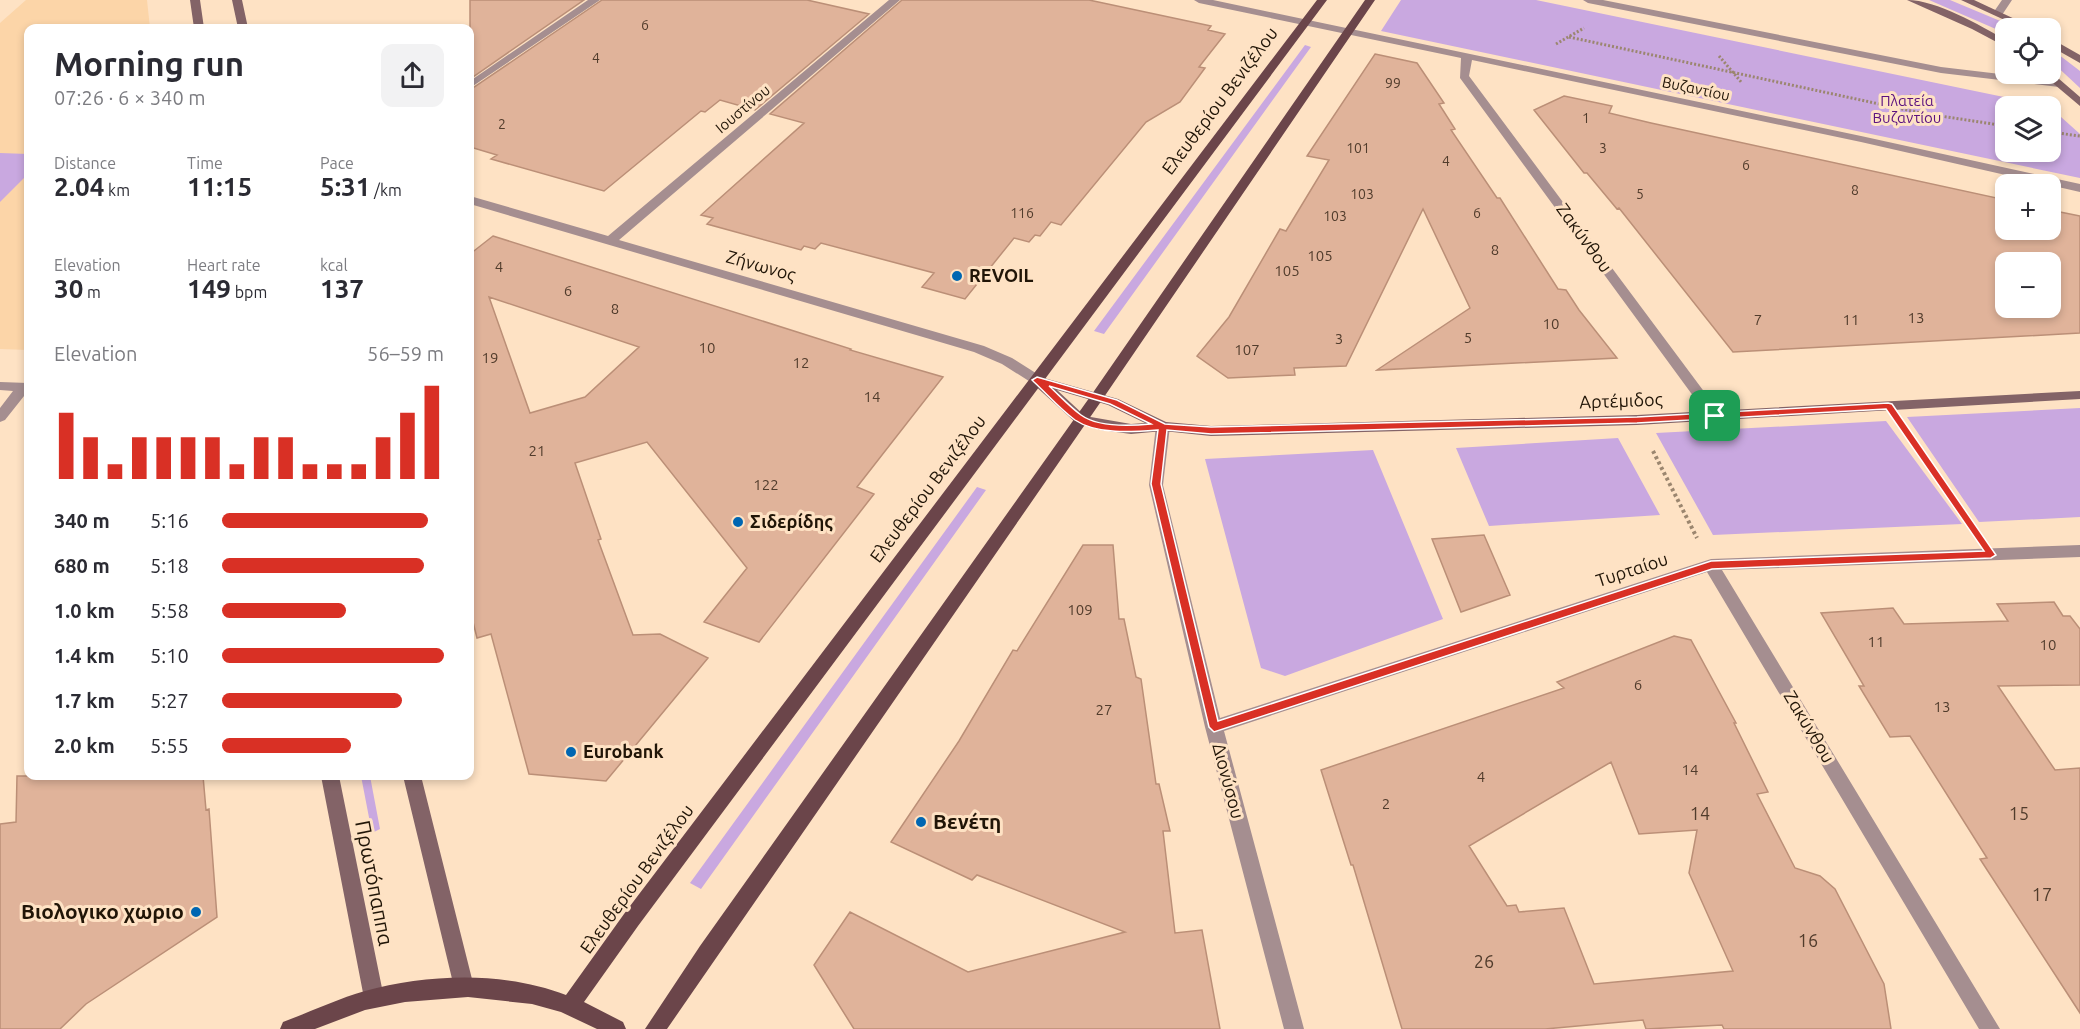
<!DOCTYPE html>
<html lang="en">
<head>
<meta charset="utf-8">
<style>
	body { margin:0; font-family:Ubuntu,sans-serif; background:#f2f2f3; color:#2b2b33; height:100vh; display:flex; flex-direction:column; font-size:22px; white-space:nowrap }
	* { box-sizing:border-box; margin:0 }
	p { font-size:20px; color:#7c7c81 }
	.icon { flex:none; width:33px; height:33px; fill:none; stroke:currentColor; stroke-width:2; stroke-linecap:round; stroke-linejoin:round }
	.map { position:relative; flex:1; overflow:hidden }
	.details { position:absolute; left:24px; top:24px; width:450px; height:756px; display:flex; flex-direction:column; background:#fff; border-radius:12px; box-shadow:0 3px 9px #0003 }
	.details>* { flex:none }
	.controls { position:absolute; left:1995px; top:18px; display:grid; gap:12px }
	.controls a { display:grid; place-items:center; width:66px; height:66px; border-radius:12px; background:#fff; box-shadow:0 3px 9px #0003; font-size:30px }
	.pin { position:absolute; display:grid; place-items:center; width:51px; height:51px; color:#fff; margin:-26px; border-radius:12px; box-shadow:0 3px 9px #0006 }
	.round { display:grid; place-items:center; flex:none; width:63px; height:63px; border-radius:12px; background:#f2f2f3 }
	.headline { display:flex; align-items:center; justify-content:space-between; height:102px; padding:0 30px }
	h1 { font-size:33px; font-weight:600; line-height:45px }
	.metrics { display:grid; grid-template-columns:repeat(3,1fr); gap:9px; height:102px; padding:6px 30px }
	.metrics div { display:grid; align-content:center }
	.metrics b { font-size:26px; font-weight:600 }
	.metrics small { font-size:16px; font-weight:400 }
	.metrics p { font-size:16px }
	.chart { height:168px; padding:12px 30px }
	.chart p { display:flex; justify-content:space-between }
	.chart svg { width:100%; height:108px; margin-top:6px; stroke:#d93025; stroke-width:6 }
	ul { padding:0 30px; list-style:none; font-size:20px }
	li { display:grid; grid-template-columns:96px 72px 1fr; align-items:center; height:45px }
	li i { height:15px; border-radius:8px; background:#d93025 }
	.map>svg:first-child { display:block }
</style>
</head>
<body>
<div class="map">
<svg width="2080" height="1029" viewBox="0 0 2080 1029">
	<rect width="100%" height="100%" fill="#fee2c4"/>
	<!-- built -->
	<path fill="#fcd5a8" d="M 26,0 L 147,0 L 150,28 L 28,28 L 28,350 L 0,349 L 0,23 Z"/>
	<!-- green -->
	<path fill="#c9a8e0" d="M 1401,0 L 1536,0 L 2047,106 L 2006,106 L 2006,152 L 2050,152 L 2051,108 L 2080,134 L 2080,178 L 1381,31 Z
		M 1929,0 L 1950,0 L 2017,28 L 2006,28 L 2005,33 Z
		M 1305,45 L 1311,47 L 1104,334 L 1094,331 Z
		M 2050,48 L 2080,71 L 2080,88 L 2051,61 Z
		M 0,153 L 28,154 L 28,174 L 0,202 Z
		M 2080,408 L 2080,517 L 1979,522 L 1907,417 Z
		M 1886,421 L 1962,524 L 1713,535 L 1656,433 Z
		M 1618,438 L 1660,515 L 1489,526 L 1456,448 Z
		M 1373,450 L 1443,619 L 1285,676 L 1261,668 L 1205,459 Z
		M 977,487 L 986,490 L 701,889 L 690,883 Z
		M 361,776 L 370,776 L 380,829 L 372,833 Z"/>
	<!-- building -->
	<path fill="#e0b39a" stroke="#bb8f77" stroke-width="1.5" fill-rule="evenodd" d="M 470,0 L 584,0 L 470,79 Z
		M 602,0 L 807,0 L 869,14 L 755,110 L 720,100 L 705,112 L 701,111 L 604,191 L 491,159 L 497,155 L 470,147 L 470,90 Z
		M 902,0 L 1089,0 L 1211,26 L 1208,30 L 1225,34 L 1199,67 L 1205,68 L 1180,102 L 1146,122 L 1061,225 L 1051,222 L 1040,236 L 1035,235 L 1029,242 L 1014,238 L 965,299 L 922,287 L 934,273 L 821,243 L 815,249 L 804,246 L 801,250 L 707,224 L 713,218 L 701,215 L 804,123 L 770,114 Z
		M 1375,54 L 1417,63 L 1444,103 L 1439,104 L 1455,129 L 1451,130 L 1497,198 L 1500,198 L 1558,289 L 1566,290 L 1579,310 L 1617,358 L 1377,370 L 1470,308 L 1423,209 L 1346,366 L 1294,368 L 1295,375 L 1228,378 L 1197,356 L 1229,317 L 1280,229 L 1286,231 L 1329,160 L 1307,156 Z
		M 1564,96 L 1612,106 L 1609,113 L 1651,123 L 2006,200 L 2006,230 L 2050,230 L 2050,210 L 2080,216 L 2080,333 L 1733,352 L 1619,208 L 1617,209 L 1587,173 L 1584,173 L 1534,110 ZM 2006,262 L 2050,262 L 2050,308 L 2006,308 Z
		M 493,236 L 851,349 L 850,350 L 943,377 L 857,487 L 874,494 L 759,642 L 704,622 L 747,568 L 647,442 L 575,463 L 601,539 L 598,540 L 633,635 L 660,634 L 708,658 L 606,781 L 529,774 L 491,634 L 477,638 L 470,610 L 470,254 ZM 489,297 L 639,347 L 585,397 L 530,413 Z
		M 1484,535 L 1510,595 L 1461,612 L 1432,539 Z
		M 1083,545 L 1113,545 L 1119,619 L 1124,619 L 1136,677 L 1141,679 L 1156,784 L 1159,784 L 1170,831 L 1163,831 L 1175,933 L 1202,930 L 1220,1029 L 854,1029 L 814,965 L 850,912 L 968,972 L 1125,932 L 977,875 L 972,880 L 891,842 L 959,741 L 1013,650 L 1017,651 Z
		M 2054,602 L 2063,616 L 2070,616 L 2080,629 L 2080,685 L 1998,686 L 2055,770 L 2080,768 L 2080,1013 L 1980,859 L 1987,858 L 1910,736 L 1890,737 L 1859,686 L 1864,686 L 1821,613 L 1893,608 L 1904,624 L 2008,621 L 1997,604 Z
		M 1674,636 L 1691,640 L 1736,723 L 1734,723 L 1768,792 L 1757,794 L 1795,868 L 1820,876 L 1835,889 L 1884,984 L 1891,1029 L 1724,1029 L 1722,1025 L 1646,1029 L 1643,1020 L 1545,1029 L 1402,1029 L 1353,865 L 1351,865 L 1321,770 L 1564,688 L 1557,682 ZM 1611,762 L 1639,834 L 1697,830 L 1689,873 L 1733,971 L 1594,984 L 1564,908 L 1519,912 L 1516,905 L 1507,906 L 1469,846 Z
		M 17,776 L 203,776 L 206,810 L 209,809 L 217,917 L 86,1004 L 60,1029 L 0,1029 L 0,824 L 16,822 Z"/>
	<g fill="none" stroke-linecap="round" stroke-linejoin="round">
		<!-- path-far1 -->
		<path stroke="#9b866f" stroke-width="3" stroke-dasharray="2 2" stroke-linecap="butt" d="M 1569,37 L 1921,113 L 2006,126
			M 1556,44 L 1584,28
			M 1719,56 L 1742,83
			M 1889,115 L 1913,94
			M 2050,132 L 2080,136"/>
		<!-- path -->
		<path stroke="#9b866f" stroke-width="4" stroke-dasharray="3 3" stroke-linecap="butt" d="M 1908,434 L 1969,522
			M 1653,451 L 1697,538"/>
		<!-- street -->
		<path fill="#a58e90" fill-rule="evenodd" d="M 588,0 L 600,0 L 470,88 L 470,81 Z
			M 889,0 L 900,0 L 619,240 L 984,346 L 1012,358 L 1042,377 L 1044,380 L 1042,383 L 1032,383 L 1002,364 L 974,352 L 470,204 L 470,196 L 608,236 Z
			M 1194,0 L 1213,0 L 1861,136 L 2080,184 L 2080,192 L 1861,142 L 1472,60 L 1469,76 L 1720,413 L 1722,416 L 1720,419 L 1710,419 L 1460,78 L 1461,58 L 1199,3 Z
			M 1583,0 L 1603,0 L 1941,67 L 2059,81 L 2064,84 L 2059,87 L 1941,73 L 1588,3 Z
			M 2002,0 L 2012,0 L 2002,15 L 1994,15 L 1993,13 Z
			M 0,382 L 28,383 L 28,391 L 5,420 L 0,422 L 0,408 L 13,391 L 0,390 Z
			M 1163,421 L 1170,426 L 1163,485 L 1220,718 L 1711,559 L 2080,545 L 2080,557 L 1722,570 L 2000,1029 L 1979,1029 L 1707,572 L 1224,731 L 1304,1029 L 1284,1029 L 1205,727 L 1149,485 L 1156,426 Z"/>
		<!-- secondary -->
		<path fill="#836367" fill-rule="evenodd" d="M 190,0 L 200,0 L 204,28 L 194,28 Z
			M 232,0 L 242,0 L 248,28 L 238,28 Z
			M 1907,0 C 1937,0 1979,25 2006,40 L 2006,47 L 1972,29 Z
			M 1961,0 L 1974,0 L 2034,28 L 2022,28 Z
			M 2050,38 L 2080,55 L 2080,63 L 2050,46 Z
			M 2051,72 L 2080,97 L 2080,106 L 2042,74 Z
			M 1037,376 L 1118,399 L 1166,422 L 1211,426 L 1637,415 L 2080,391 L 2080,399 L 1637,425 L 1211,436 L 1163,431 L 1131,434 L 1101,430 L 1075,422 L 1032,383 L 1030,380 L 1032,377 ZM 1057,390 L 1108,405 L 1145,423 L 1131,424 L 1085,416 Z
			M 321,776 L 339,776 L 384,998 L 381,1005 L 374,1007 L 367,1005 L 364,998 Z
			M 403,776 L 421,776 L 474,987 L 471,994 L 464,996 L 457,994 L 454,987 Z"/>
		<!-- primary -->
		<path fill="#6b454a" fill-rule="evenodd" d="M 1317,0 L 1327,0 L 638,926 L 584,1002 L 623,1022 L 626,1029 L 597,1029 L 561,1012 L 532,1004 L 468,997 L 405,1002 L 365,1010 L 315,1029 L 280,1029 L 283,1022 C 310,1012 337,999 365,991 C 427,974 505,971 566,995 L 624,914 Z
			M 1365,0 L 1375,0 L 1102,400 L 667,1029 L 645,1029 L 700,946 L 1092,394 Z"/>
	</g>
	<!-- route -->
	<path fill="#d93025" stroke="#fff" stroke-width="1.5" fill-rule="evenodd" d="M 1037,377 L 1117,400 L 1165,424 L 1211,427 L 1637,417 L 1888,403 L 1892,404 L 1996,555 L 1991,558 L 1712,569 L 1214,732 L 1209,727 L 1151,484 L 1158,430 C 1133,432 1097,435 1075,420 C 1060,409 1047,394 1034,382 L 1032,380 ZM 1049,386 L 1110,404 L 1151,424 C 1131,426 1099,428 1081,415 C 1070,407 1060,396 1049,386 ZM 1886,409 L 1984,551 L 1711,561 L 1218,721 L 1161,484 L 1167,430 L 1211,434 L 1637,423 Z"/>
	<!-- markers -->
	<g fill="#0066b2" stroke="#fee2c4" stroke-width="2">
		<circle cx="957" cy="276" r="6"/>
		<circle cx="738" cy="522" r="6"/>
		<circle cx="571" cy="752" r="6"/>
		<circle cx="921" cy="822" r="6"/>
		<circle cx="196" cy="912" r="6"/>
	</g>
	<g text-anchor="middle" stroke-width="6" stroke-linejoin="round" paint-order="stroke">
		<!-- far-number labels -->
		<g font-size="14" fill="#513c2c">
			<text x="645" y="30">6</text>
			<text x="596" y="63">4</text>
			<text x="1393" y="88">99</text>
			<text x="1586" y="123">1</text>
			<text x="502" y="129">2</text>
			<text x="1358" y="153">101</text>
			<text x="1603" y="153">3</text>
			<text x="1446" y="166">4</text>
			<text x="1746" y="170">6</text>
			<text x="1855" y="195">8</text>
			<text x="1362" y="199">103</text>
			<text x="1640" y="199">5</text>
			<text x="1022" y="218">116</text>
			<text x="1477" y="218">6</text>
			<text x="1335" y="221">103</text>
		</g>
		<!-- far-street labels -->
		<g font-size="15" fill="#211507" stroke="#fee2c4">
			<text transform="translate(1696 89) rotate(12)" y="5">Βυζαντίου</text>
			<text transform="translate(743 109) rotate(-40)" y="5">Ιουστίνου</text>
		</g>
		<!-- far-park labels -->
		<g font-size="15" fill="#5b117f" stroke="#fee2c4">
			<text x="1907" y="106">Πλατεία<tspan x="1907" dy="17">Βυζαντίου</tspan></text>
		</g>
		<!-- number labels -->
		<g font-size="15" fill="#513c2c">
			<text x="1495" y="255">8</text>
			<text x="1320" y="261">105</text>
			<text x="499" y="272">4</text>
			<text x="1287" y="276">105</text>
			<text x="568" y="296">6</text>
			<text x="615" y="314">8</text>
			<text x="1916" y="323">13</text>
			<text x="1758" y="325">7</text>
			<text x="1851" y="325">11</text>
			<text x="1551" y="329">10</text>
			<text x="1468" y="343">5</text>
			<text x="1339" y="344">3</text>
			<text x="707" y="353">10</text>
			<text x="1247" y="355">107</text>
			<text x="490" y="363">19</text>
			<text x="801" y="368">12</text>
			<text x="872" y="402">14</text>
			<text x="537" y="456">21</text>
			<text x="766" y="490">122</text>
			<text x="1080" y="615">109</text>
			<text x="1876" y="647">11</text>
			<text x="2048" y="650">10</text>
			<text x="1638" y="690">6</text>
			<text x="1942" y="712">13</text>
			<text x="1104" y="715">27</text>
			<text x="1690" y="775">14</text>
			<text x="1481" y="782">4</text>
			<text x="1386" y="809">2</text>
		</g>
		<!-- street labels -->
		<g font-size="18" fill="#211507" stroke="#fee2c4">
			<text transform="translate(1220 101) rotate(-53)" y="6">Ελευθερίου Βενιζέλου</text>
			<text transform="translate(1584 238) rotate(54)" y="6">Ζακύνθου</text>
			<text transform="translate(761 266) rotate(16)" y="6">Ζήνωνος</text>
			<text transform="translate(1621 401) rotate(-2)" y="6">Αρτέμιδος</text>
			<text transform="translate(928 489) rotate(-53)" y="6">Ελευθερίου Βενιζέλου</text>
			<text transform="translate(1632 570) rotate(-18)" y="6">Τυρταίου</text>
			<text transform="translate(1809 727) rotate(59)" y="6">Ζακύνθου</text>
			<text transform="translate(1228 781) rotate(75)" y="6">Διονύσου</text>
			<text transform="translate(637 879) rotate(-54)" y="6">Ελευθερίου Βενιζέλου</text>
		</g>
		<!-- poi labels -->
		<g font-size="18" font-weight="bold" fill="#211507" stroke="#fee2c4" text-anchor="start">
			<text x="969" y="282">REVOIL</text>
			<text x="750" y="528">Σιδερίδης</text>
			<text x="583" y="758">Eurobank</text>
		</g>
		<!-- near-number labels -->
		<g font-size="18" fill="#513c2c">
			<text x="1700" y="820">14</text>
			<text x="2019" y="820">15</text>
			<text x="2042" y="901">17</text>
			<text x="1808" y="947">16</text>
			<text x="1484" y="968">26</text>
		</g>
		<!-- near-poi labels -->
		<g font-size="21" font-weight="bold" fill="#211507" stroke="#fee2c4" text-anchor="start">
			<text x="933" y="829">Βενέτη</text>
			<text x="184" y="919" text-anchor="end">Βιολογικο χωριο</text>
		</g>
		<!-- near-street labels -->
		<g font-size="21" fill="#211507" stroke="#fee2c4">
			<text transform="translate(374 883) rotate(79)" y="7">Πρωτόπαππα</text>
		</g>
	</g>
</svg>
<div class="controls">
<a><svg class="icon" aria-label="locate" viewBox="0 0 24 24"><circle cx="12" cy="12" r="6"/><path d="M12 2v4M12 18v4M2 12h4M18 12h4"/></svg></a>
<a><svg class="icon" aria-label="layers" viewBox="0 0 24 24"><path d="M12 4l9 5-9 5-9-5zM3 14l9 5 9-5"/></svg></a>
<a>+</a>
<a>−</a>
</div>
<div class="pin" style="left:1715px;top:416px;background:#1e9e55"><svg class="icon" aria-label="arrive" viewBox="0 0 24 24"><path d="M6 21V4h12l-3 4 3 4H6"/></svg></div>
<section class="details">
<div class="headline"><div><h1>Morning run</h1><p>07:26 · 6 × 340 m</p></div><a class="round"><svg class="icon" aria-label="share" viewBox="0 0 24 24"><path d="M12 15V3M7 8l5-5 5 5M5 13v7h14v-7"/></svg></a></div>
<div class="metrics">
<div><p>Distance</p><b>2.04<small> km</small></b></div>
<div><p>Time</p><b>11:15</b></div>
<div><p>Pace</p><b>5:31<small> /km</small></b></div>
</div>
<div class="metrics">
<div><p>Elevation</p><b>30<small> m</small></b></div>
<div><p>Heart rate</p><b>149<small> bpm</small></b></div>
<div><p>kcal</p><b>137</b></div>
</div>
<div class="chart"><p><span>Elevation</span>56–59 m</p>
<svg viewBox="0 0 160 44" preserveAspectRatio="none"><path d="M5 44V17M15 44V27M25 44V38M35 44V27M45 44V27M55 44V27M65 44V27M75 44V38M85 44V27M95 44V27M105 44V38M115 44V38M125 44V38M135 44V27M145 44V17M155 44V6"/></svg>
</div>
<ul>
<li><b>340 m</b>5:16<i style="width:93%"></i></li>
<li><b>680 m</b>5:18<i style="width:91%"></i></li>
<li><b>1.0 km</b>5:58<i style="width:56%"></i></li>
<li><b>1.4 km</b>5:10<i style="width:100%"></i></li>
<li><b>1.7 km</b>5:27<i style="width:81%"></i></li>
<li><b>2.0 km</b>5:55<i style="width:58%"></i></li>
</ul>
</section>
</div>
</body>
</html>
